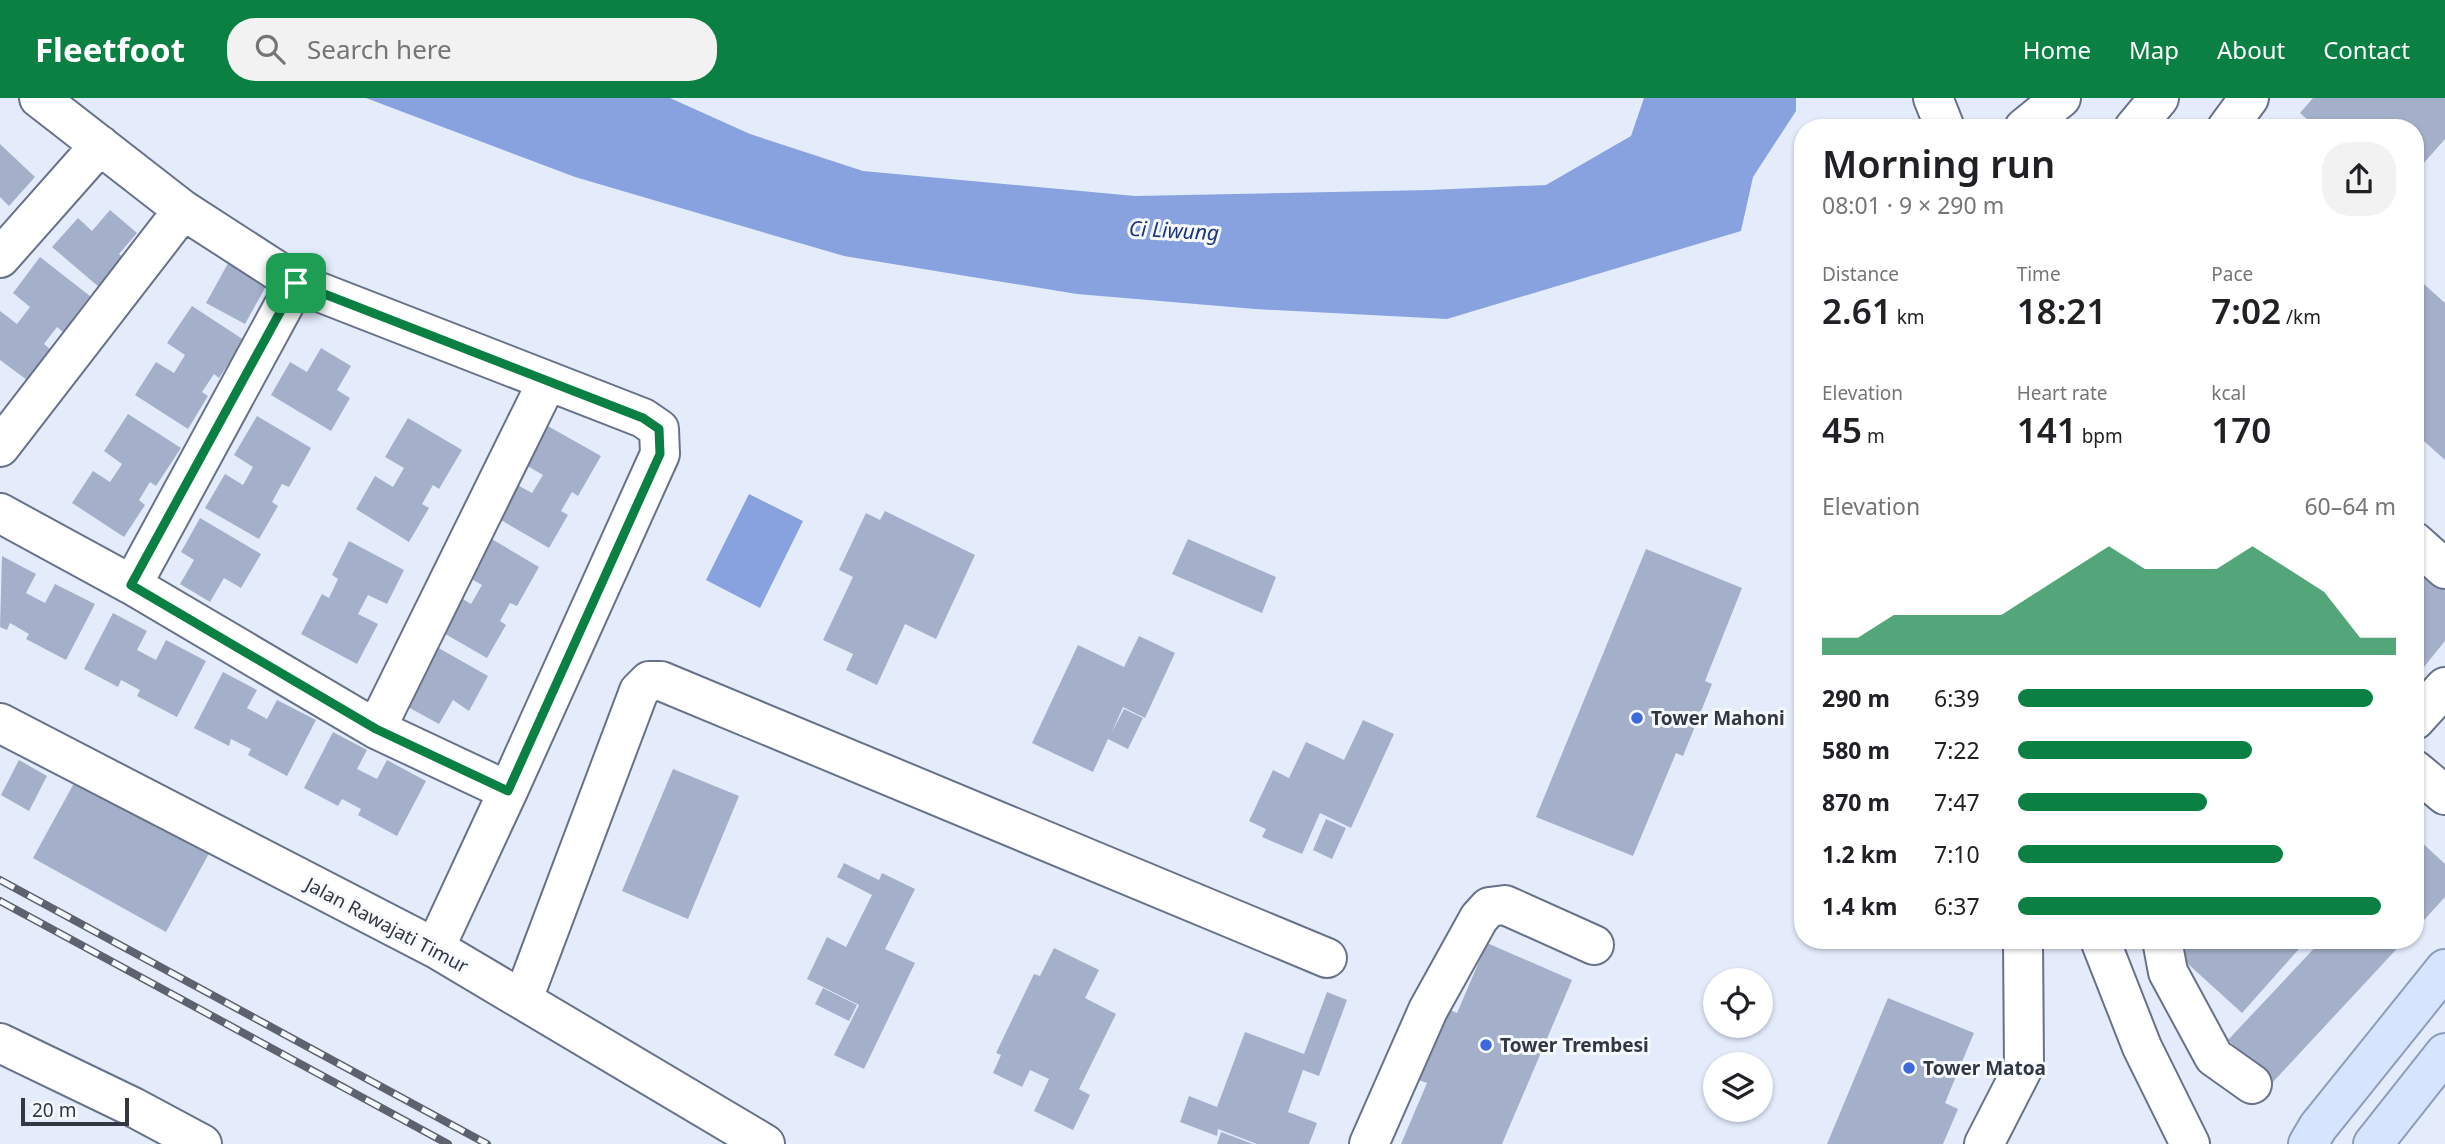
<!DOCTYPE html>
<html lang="en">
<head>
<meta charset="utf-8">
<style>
	body { margin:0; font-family:"Noto Sans",sans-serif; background:#f2f2f2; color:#202124; height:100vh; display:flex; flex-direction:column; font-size:26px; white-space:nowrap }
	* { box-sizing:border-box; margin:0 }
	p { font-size:23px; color:#757577 }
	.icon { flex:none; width:38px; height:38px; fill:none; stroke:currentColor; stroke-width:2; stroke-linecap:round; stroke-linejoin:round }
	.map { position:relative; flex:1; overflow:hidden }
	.panel { position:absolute; left:1794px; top:21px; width:630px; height:830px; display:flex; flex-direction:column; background:#fff; border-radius:28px; box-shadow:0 2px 5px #0004 }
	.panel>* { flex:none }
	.fabs { position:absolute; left:1703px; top:870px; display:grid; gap:14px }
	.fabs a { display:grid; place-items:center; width:70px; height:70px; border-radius:50%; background:#fff; box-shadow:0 2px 5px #0004; font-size:35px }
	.scale { position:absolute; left:21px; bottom:18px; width:108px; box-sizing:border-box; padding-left:7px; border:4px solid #323741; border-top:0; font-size:19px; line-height:24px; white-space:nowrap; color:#323741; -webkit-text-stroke:5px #f6f9fe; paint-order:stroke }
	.pin { position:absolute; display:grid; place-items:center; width:60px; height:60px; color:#fff; margin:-30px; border-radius:14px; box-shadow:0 4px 10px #0006 }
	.round { display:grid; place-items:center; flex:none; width:74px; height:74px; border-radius:28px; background:#f2f2f2 }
	.head { display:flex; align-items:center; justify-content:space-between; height:119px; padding:0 28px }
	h1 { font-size:38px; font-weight:600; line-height:52px }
	.metrics { display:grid; grid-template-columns:repeat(3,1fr); gap:10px; height:119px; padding:7px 28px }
	.metrics div { display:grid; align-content:center }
	.metrics b { font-size:35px; font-weight:600 }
	.metrics small { font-size:19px; font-weight:400 }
	.metrics p { font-size:19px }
	.chart { height:196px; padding:14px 28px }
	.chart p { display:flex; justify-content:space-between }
	.chart svg { width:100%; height:126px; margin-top:7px; fill:#0b8043; opacity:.7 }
	ul { padding:0 28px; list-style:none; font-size:23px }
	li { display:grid; grid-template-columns:112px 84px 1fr; align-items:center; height:52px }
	li i { height:18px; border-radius:9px; background:#0b8043 }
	header { display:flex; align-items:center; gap:42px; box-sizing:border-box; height:98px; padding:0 35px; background:#0b8043; color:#fff }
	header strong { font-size:33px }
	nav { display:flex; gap:38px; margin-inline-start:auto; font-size:24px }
	.search { width:490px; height:63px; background:#f2f2f2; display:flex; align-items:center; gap:18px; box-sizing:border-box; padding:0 24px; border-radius:28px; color:#757577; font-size:26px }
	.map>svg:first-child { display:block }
</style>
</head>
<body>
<header>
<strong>Fleetfoot</strong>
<div class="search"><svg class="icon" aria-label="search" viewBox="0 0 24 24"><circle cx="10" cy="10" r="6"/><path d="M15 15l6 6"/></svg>Search here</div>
<nav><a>Home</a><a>Map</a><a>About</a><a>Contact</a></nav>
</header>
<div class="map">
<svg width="2445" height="1046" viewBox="0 0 2445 1046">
	<rect width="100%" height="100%" fill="#e4ecfc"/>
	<!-- water -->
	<path fill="#87a2df" d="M 366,0 L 670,0 L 750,36 L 863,73 L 1135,98 L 1430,92 L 1546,87 L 1631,38 L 1644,0 L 1796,0 L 1796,13 L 1753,79 L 1741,133 L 1447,221 L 1255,211 L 1077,196 L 844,158 L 575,79 Z
		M 749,396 L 803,423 L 760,510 L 706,482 Z"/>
	<!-- building -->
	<path fill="#a4b0ca" d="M 2313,0 L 2445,0 L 2445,41 L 2415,75 L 2415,30 L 2317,30 L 2300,15 Z
		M 0,46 L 35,79 L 9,108 L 0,99 Z
		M 110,112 L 137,135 L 119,156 L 130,166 L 106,195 L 52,149 L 78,120 L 92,133 Z
		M 40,159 L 90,198 L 63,234 L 57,229 L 44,246 L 50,251 L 27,282 L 0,262 L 0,213 L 17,226 L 30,209 L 13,195 Z
		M 231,160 L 270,181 L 245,226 L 206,205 Z
		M 2415,178 L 2445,205 L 2445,362 L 2415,335 Z
		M 192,208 L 244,242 L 219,280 L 214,276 L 202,294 L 208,298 L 188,331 L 135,297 L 156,264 L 174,275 L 185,257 L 167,245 Z
		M 321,250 L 351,268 L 337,292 L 350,300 L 331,333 L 271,297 L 290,264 L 307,274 Z
		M 128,316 L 181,350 L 156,388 L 150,384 L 139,402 L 145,407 L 124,439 L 72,405 L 93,373 L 110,384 L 122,366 L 104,353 Z
		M 257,318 L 311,350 L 289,389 L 282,386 L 272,404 L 278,408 L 259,441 L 205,410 L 225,376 L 243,387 L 253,369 L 234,357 Z
		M 408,320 L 462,352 L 439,391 L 433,387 L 422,406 L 429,410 L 409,444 L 356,411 L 375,378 L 393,389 L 404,370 L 385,359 Z
		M 546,327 L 601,358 L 578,398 L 572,394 L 561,413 L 568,417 L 549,450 L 494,418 L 514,385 L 532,395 L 543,377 L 524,366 Z
		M 885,413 L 975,457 L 936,541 L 905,526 L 877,587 L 846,572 L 853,556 L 823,542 L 853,479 L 839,472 L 866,415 L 880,422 Z
		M 200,420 L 261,456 L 241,490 L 224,480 L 210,504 L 180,486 L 194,462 L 181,454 Z
		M 485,437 L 539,469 L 517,508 L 510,505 L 500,523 L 506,527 L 487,560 L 433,529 L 453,495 L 471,506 L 482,487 L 463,476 Z
		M 1188,441 L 1276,479 L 1262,515 L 1172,476 Z
		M 349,443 L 404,472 L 387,506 L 368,497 L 358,516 L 378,526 L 357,566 L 301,536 L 322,496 L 329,500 L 338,481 L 332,477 Z
		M 1646,451 L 1742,490 L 1705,583 L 1712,586 L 1683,658 L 1676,655 L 1633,758 L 1536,719 Z
		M 2,458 L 36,476 L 26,495 L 45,505 L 55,486 L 95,506 L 66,562 L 26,541 L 29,536 L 10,525 L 7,532 L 0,529 Z
		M 2415,468 L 2445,493 L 2445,543 L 2415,580 Z
		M 113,515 L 147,533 L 137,552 L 156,562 L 166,542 L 206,563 L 177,619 L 137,598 L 140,592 L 121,582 L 118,589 L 84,571 Z
		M 1139,538 L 1175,555 L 1145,620 L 1123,609 L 1111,636 L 1124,611 L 1143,620 L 1128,651 L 1108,641 L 1093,674 L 1032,645 L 1078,547 L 1124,569 Z
		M 428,544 L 488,578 L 469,613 L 453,602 L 439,626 L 408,609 L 422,585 L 409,577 Z
		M 223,574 L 257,592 L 247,610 L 267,621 L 277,602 L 316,622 L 287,678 L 248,657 L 251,651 L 231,641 L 229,648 L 194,630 Z
		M 1363,622 L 1394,636 L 1351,730 L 1320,715 L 1302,756 L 1262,739 L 1266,731 L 1249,723 L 1273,672 L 1289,680 L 1306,644 L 1344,662 Z
		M 333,634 L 367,652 L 357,671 L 377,681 L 387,662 L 426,683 L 397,738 L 358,717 L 361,711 L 342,701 L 338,708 L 304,690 Z
		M 19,662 L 47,678 L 29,713 L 1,697 Z
		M 673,671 L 739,698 L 688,821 L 622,793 Z
		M 79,676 L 212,750 L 166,834 L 33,760 Z
		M 1326,721 L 1346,730 L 1332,761 L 1313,752 Z
		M 2417,740 L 2445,766 L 2445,799 L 2415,832 L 2415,742 Z
		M 844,765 L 879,782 L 882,775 L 915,791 L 885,851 L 915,865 L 864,971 L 834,957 L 859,907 L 807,881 L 827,839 L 846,849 L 872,797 L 837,779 Z
		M 2170,842 L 2307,842 L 2242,915 L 2166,846 Z
		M 2322,842 L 2405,842 L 2273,984 L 2228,942 Z
		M 1487,845 L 1572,882 L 1502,1046 L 1401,1046 L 1427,985 L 1413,980 L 1444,909 L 1457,915 Z
		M 1054,850 L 1099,872 L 1085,900 L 1116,916 L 1079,991 L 1090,997 L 1073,1032 L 1034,1013 L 1049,981 L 1030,972 L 1022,989 L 993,975 L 1001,957 L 996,955 L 1034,876 L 1040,878 Z
		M 823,890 L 857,907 L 849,923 L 815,906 Z
		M 1327,894 L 1347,902 L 1319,978 L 1303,972 L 1288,1014 L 1317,1025 L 1309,1046 L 1257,1046 L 1218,1031 L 1217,1038 L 1180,1024 L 1189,998 L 1217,1009 L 1245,934 L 1304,956 Z
		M 1888,900 L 1974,935 L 1945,1005 L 1958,1011 L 1943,1046 L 1827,1046 Z
		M 1221,1034 L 1253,1046 L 1217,1046 Z"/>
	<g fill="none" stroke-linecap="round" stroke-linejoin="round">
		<defs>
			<path id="minor" d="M 39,0 L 183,112 L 296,185 L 643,320 L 659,331 L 660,356 L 508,693 L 435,850
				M 1933,0 L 1945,30
				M 2024,30 L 2061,0
				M 2134,30 L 2159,0
				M 2227,30 L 2249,0
				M 0,160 L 100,47
				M 0,349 L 183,112
				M 0,415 L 132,487 L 376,631 L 508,693
				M 2415,444 L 2445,471
				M 132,487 L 296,185
				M 2415,622 L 2445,589
				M 0,625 L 435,850 L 765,1046
				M 376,631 L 547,284
				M 2415,672 L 2445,697
				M 2100,842 L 2142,949 L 2190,1046
				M 2162,842 L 2168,874 L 2214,959 L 2252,986
				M 523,901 L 639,593 L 649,583 L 661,583 L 1327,860
				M 0,945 L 133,1009 L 202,1046
				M 1369,1046 L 1428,912 L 1479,820 L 1489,809 L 1505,807 L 1594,847
				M 1984,1046 L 2024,968 L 2023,842"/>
			<path id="major" d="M 2308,1046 L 2318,1029 L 2445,871
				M 2373,1046 L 2445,955"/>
		</defs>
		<!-- minor casing -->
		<use href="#minor" stroke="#67728a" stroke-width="42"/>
		<!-- major casing -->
		<use href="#major" stroke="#8c9cbb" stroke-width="42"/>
		<!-- minor -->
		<use href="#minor" stroke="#fff" stroke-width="38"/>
		<!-- major -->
		<use href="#major" stroke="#d7e4fe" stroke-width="38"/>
		<defs>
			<path id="rail" d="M 0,782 L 487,1046
				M 0,803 L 448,1046"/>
		</defs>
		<!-- rail casing -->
		<use href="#rail" stroke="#5d626e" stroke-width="8"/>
		<!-- rail -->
		<use href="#rail" stroke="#f6f9fe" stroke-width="5" stroke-dasharray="16" stroke-linecap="butt"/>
	</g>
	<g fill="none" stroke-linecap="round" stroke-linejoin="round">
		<defs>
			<path id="route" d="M 296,185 L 643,320 L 659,331 L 660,356 L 508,693 L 376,631 L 131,487 Z"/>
		</defs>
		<!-- route casing -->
		<use href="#route" stroke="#fff" stroke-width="14"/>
		<!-- route -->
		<use href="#route" stroke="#0b8043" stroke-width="9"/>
	</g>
	<!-- markers -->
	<g fill="#3d69da" stroke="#f6f9fe" stroke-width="2.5">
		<circle cx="1637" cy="620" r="7"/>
		<circle cx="1486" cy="947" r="7"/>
		<circle cx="1909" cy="970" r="7"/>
	</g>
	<g text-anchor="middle" stroke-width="6" stroke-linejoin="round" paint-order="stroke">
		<!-- poi labels -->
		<g font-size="19" font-weight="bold" fill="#323741" stroke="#f6f9fe" text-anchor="start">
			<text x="1651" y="627">Tower Mahoni</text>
			<text x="1500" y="954">Tower Trembesi</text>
			<text x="1923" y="977">Tower Matoa</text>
		</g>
		<!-- street labels -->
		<g font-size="19" fill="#323741" stroke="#f6f9fe">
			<text transform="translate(387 827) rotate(28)" y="7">Jalan Rawajati Timur</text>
		</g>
		<!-- water labels -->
		<g font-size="21" font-style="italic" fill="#1c367c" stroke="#f6f9fe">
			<text transform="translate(1174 133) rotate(3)" y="7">Ci Liwung</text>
		</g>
	</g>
</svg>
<div class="fabs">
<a><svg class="icon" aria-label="locate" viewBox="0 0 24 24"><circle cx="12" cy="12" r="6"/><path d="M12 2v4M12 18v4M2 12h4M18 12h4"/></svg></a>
<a><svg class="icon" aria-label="layers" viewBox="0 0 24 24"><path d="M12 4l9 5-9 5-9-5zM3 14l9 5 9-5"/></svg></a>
</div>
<div class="scale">20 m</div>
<div class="pin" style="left:296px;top:185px;background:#1e9e55"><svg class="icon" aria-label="arrive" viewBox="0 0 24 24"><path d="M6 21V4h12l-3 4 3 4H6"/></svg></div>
<section class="panel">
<div class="head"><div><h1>Morning run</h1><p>08:01 · 9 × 290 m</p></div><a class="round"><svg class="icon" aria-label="share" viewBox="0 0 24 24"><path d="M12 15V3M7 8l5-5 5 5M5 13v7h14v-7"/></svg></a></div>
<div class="metrics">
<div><p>Distance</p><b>2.61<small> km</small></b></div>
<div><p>Time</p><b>18:21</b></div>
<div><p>Pace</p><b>7:02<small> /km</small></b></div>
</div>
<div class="metrics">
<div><p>Elevation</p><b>45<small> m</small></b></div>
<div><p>Heart rate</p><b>141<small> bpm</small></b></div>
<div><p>kcal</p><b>170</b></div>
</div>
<div class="chart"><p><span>Elevation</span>60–64 m</p>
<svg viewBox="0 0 160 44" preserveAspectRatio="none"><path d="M0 44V38L10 38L20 30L30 30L40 30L50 30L60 22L70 14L80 6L90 14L100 14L110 14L120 6L130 14L140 22L150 38L160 38V44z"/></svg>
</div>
<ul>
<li><b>290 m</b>6:39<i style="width:94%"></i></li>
<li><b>580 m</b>7:22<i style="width:62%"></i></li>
<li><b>870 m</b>7:47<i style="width:50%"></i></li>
<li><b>1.2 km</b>7:10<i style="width:70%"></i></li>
<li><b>1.4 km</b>6:37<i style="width:96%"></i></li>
</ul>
</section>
</div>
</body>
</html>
